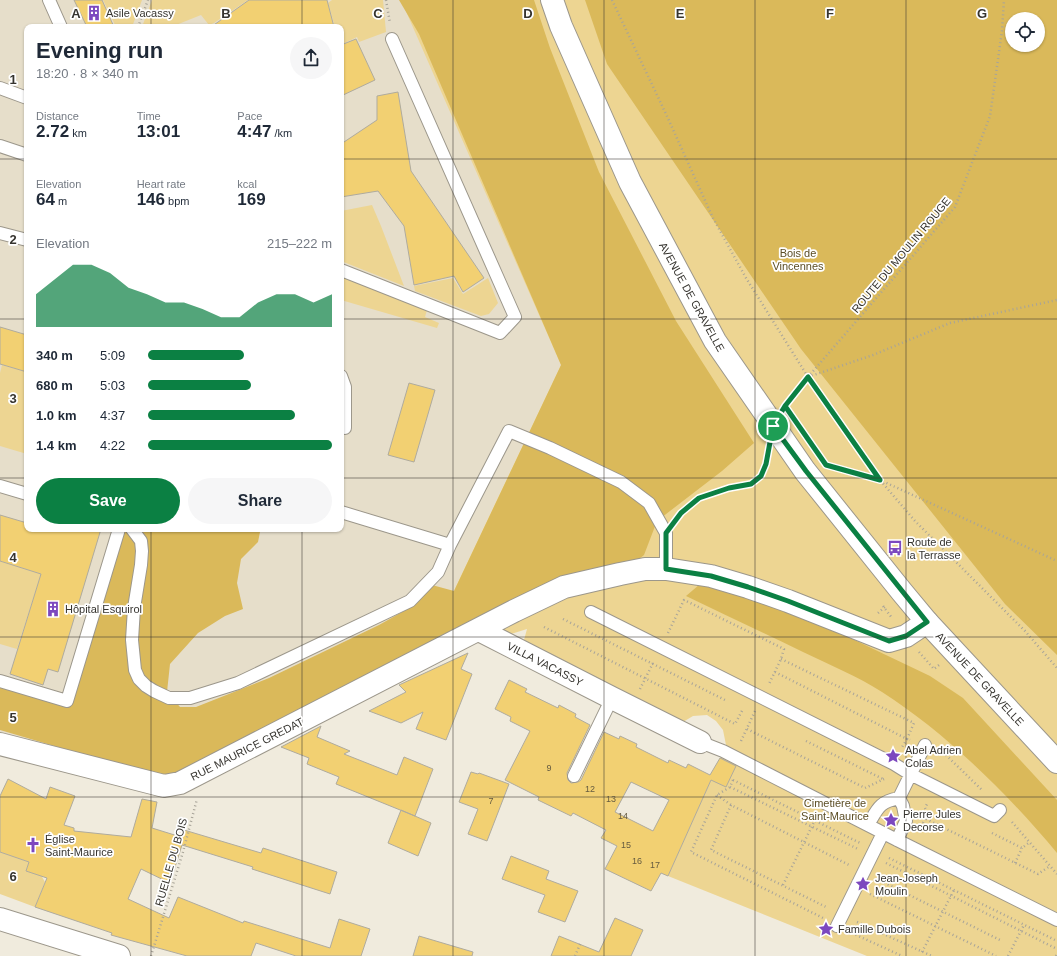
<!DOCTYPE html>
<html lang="en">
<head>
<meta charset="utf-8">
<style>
	body { margin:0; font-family:Arial,sans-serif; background:#f6f6f7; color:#1f2937; height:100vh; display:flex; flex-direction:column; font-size:15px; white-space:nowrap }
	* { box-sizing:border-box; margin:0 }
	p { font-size:13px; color:#747a83 }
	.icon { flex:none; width:22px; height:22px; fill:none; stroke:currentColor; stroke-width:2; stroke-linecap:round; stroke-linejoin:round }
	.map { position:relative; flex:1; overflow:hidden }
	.drawer { position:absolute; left:24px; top:24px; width:320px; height:508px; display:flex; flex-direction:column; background:#fff; border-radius:8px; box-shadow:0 1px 3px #0004 }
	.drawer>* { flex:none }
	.tools { position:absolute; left:1005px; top:12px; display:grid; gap:8px }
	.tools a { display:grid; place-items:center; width:40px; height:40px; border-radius:50%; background:#fff; box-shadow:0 1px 3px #0004; font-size:20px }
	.pin { position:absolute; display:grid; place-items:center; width:34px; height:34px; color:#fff; margin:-17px; border:2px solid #fff; border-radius:50%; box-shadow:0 1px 4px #0007 }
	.round { display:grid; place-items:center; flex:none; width:42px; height:42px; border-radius:21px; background:#f6f6f7 }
	.head { display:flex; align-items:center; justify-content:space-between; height:68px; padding:0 12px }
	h1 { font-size:22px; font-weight:800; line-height:30px }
	.figures { display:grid; grid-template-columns:repeat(3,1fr); gap:6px; height:68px; padding:4px 12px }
	.figures div { display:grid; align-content:center }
	.figures b { font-size:17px; font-weight:800 }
	.figures small { font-size:11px; font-weight:400 }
	.figures p { font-size:11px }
	.chart { height:112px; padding:8px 12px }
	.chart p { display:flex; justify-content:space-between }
	.chart svg { width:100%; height:72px; margin-top:4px; fill:#0b8043; opacity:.7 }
	.button { display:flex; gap:8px; margin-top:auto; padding:8px 12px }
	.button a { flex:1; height:46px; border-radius:24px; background:#0b8043; color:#fff; font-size:16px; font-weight:800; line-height:46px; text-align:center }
	.button a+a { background:#f6f6f7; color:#1f2937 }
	ul { padding:0 12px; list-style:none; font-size:13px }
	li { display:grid; grid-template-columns:64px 48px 1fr; align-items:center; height:30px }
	li i { height:10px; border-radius:5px; background:#0b8043 }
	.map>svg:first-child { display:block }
</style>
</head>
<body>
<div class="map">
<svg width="1057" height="956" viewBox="0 0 1057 956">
	<rect width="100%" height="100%" fill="#f0ebdd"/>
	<!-- built -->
	<path fill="#e6deca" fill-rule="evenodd" d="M 0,0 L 404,0 L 561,365 L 431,639 L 174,774 L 0,735 ZM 27,27 L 341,27 L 341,529 L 27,529 Z"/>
	<!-- green -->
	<path fill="#edd592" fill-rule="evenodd" d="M 103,0 L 142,0 L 132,27 L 116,27 Z
		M 152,0 L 248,0 L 214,23 L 209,25 L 201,15 L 171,27 L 142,27 Z
		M 332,0 L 383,0 L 386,32 L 359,42 L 357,37 L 341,45 L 341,27 L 335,27 L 328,3 Z
		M 401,0 L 1057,0 L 1057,956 L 867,956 L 668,876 L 711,780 L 726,745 L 723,730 L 716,721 L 707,715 L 693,716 L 683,722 L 524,640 L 527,629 L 511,634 L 431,639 L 561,365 ZM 1012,19 L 1038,19 L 1038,45 L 1012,45 Z
		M 372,205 L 381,226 L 404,286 L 341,261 L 341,211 Z
		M 341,277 L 427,310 L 425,317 L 439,323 L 437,328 L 341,300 Z
		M 453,278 L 463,294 L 488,278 L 498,303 L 489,314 L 481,316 L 415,291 L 414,286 Z
		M 2,365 L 27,372 L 27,454 L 0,446 L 0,373 Z
		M 0,561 L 41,574 L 17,649 L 0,644 Z
		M 0,852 L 29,862 L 26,871 L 41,875 L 45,882 L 35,907 L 0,894 Z"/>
	<!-- forest -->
	<path fill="#dab95a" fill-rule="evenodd" d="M 399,0 L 534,0 L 550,48 L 599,172 L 676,321 L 754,443 L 722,471 L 657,521 L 644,555 L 620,574 L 564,587 L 180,783 L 0,730 L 0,685 L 71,705 L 125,529 L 252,529 L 260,532 L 258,542 L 241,559 L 237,583 L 243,609 L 225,616 L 198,633 L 170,664 L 167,692 L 180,707 L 196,707 L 269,678 L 379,625 L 411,607 L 432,585 L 454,591 L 561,365 L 419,34 Z
		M 585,0 L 1057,0 L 1057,655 L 1005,604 L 801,349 L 607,64 ZM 1012,19 L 1038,19 L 1038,45 L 1012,45 Z
		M 706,579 L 800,614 L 930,676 L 963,698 L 1057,800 L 1057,853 C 1008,794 946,733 882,692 C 857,676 830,665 803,652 C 764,633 725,615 686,596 Z"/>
	<!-- building -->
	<path fill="#f2d072" stroke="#afab9e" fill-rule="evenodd" d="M 74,0 L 102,0 L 114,27 L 87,27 Z
		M 249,0 L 327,0 L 334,27 L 211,27 Z
		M 356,39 L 375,80 L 341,96 L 341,45 Z
		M 398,92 L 411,171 L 484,278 L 463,292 L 454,276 L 414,285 L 404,226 L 378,191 L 341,197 L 341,144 L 377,120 L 377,96 Z
		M 0,327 L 27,335 L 27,372 L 0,364 Z
		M 409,383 L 435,390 L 414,462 L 388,455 Z
		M 0,515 L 27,523 L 27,529 L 101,529 L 58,672 L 48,669 L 43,685 L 10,674 L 41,574 L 0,561 Z
		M 468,653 L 461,669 L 472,674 L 446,740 L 416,729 L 423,712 L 401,723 L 369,711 L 406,692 L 399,685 Z
		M 509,680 L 527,689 L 525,692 L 558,708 L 559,705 L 576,714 L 575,717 L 590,725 L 567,773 L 568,780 L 571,783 L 578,782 L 581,780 L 604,732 L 619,739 L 620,736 L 637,744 L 636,747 L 668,763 L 669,760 L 686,768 L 688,764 L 710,775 L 720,758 L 736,766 L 726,787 L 711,780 L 668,876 L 661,873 L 651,891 L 605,869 L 617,846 L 601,838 L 606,830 L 573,813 L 571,816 L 538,800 L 539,797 L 505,780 L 530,731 L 510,721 L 511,717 L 495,709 ZM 631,782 L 669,800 L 653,831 L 615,812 Z
		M 321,726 L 317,737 L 350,751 L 344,754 L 397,775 L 404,757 L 433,769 L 415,816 L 336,784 L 339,777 L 307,764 L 309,758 L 281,747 Z
		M 471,772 L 478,774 L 479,773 L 509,784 L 487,841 L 468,834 L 478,809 L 459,802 Z
		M 8,779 L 46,799 L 50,787 L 75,796 L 64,825 L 74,828 L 74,831 L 131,837 L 142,799 L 157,802 L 152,828 L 181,837 L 184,830 L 261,853 L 263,848 L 337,872 L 330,894 L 252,869 L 253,867 L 182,845 L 170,883 L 141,869 L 128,899 L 169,918 L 178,897 L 243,923 L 244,921 L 330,948 L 339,919 L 370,929 L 361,956 L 296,956 L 256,943 L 251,956 L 187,956 L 111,935 L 112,933 L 35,907 L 47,878 L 26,871 L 29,862 L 0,852 L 0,796 Z
		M 401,810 L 431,823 L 418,856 L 388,843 Z
		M 511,856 L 549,871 L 546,879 L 578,891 L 565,922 L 538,912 L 545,895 L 502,879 Z
		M 615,918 L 643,930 L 631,956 L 551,956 L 559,936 L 599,952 Z
		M 419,936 L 473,952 L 472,956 L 413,956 Z"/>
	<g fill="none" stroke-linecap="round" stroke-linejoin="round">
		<defs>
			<path id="lane" d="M 49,0 L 61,27
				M 0,88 L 27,98
				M 0,146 L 27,155
				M 0,233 L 27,240
				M 341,270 L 500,333 L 515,317 L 392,39
				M 341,376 L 345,387 L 345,428
				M 0,486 L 27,494
				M 341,512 L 450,545
				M 132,529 L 141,541 L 142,551 L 141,565 L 134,608 L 132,640 L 135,670 L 139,679 L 146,686 L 154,691 L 169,698 L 190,698 L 238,683 L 410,601 L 438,572 L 450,545 L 509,431 L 550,448 L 621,482 L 649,503 L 666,533 L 666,569
				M 591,612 L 894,764 L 910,774 L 994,816 L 1000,810
				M 0,681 L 67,701 L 119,529
				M 700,742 L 723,751 L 897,840 L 1057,920
				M 574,776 L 612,698
				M 868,825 C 878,808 879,802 899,798 L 925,745
				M 897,840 L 906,821 L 903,806 L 899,798
				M 837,926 L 883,833"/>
			<path id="street" d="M 479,630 L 612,698 L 700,742
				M 0,744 L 164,786 L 180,783 L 514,611 L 564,587 L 620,574 L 645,569 L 666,569 L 711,576 L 748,587 L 788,601 L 889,641 L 906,636 L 927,622"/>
			<path id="secondary" d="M 552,0 L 561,26 L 630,182 L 715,341 L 805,471 L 902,592 L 927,622 L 1057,762
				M 0,919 L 119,956"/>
		</defs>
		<!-- lane casing -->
		<use href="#lane" stroke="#9c978b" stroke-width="14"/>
		<!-- street casing -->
		<use href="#street" stroke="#9c978b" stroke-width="24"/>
		<!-- secondary casing -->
		<use href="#secondary" stroke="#9c978b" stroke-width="24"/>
		<!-- path -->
		<path stroke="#a8a499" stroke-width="2.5" stroke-dasharray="1 3" stroke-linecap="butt" d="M 386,0 L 390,23
			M 612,0 L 666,114 L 713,218 L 746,278 L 808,377 L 880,480 L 915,521 L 1025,631 L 1057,668
			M 138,27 L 148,0
			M 808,377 L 873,355 L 950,323 L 1057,300
			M 785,405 L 808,377 L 955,207 L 990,116 L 1002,31 L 1004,0
			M 829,466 L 880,480 L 1057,561
			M 677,519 L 681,513 L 699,499 L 729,488 L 751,484 L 761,476 L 766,464 L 768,455
			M 883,606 L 892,618
			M 878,613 L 885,607
			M 563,619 L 727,701
			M 544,627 L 735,724 L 743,709
			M 668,633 L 684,600 L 784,649 L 781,659 L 769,684
			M 919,652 L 934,669 L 939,665
			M 781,659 L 914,723 L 907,739 L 910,740
			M 775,672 L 907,739 L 901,749
			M 640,689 L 653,663
			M 747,729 L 865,788 L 884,779
			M 741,741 L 755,711
			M 806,741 L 883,779
			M 939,751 L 946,755 L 982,790
			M 733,780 L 860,843
			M 733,780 L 730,787 L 717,795 L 691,852 L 823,918
			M 730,787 L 858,849
			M 717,795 L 731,805 L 849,865
			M 731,805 L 711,850 L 828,908
			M 926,819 L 1038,874 L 1050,866
			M 1012,822 L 1057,874
			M 923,823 L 928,814 L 925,808 L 928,802
			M 992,833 L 1022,848 L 1030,842
			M 889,858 L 1057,941
			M 886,863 L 1057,949
			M 1015,863 L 1022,848
			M 877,879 L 1002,941
			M 783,885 L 815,820
			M 870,894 L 996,956
			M 857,922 L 932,956
			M 852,933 L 902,956
			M 922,952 L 954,890
			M 151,956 L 183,852 L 197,799
			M 575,956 L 581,942
			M 1008,956 L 1024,925
			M 1056,956 L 1057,954"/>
		<!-- lane -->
		<use href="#lane" stroke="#fff" stroke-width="12"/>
		<!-- street -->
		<use href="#street" stroke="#fff" stroke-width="22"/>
		<!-- secondary -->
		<use href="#secondary" stroke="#fff" stroke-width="22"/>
	</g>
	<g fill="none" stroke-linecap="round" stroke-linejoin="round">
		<defs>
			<path id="route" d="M 773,426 L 766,464 L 761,476 L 751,484 L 729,488 L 699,498 L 681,513 L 666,533 L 666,569 L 711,576 L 748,587 L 788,601 L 889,641 L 906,636 L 927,622 L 806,471 L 773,426 L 785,406 L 826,465 L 880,480 L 808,377 L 785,406 L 773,426"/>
		</defs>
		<!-- route casing -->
		<use href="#route" stroke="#fff" stroke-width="8"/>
		<!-- route -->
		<use href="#route" stroke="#0b8043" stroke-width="5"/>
	</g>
	<!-- grid -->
	<path fill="none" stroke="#36342f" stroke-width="1" stroke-opacity="0.55" d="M 151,0 L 151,27M 302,0 L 302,27M 453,0 L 453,956M 604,0 L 604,956M 755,0 L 755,956M 906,0 L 906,956M 0,159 L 27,159M 341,159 L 1057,159M 0,319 L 27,319M 341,319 L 1057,319M 0,478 L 27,478M 341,478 L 1057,478M 151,529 L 151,956M 302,529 L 302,956M 0,637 L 1057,637M 0,797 L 1057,797"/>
	<!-- icons -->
	<defs>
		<symbol id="building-bare" viewBox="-9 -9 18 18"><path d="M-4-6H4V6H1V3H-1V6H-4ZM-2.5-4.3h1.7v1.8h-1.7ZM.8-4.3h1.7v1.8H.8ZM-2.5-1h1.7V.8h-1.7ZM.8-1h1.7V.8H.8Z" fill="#7c48bf" stroke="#fff" stroke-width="2.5" paint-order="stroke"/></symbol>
		<symbol id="bus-bare" viewBox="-9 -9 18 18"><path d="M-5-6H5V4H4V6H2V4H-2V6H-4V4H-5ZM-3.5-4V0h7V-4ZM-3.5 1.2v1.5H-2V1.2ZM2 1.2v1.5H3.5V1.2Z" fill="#7c48bf" stroke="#fff" stroke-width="2.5" paint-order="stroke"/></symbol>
		<symbol id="sight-bare" viewBox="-9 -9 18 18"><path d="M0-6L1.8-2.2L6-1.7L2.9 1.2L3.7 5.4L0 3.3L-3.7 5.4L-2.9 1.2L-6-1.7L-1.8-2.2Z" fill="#7c48bf" stroke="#fff" stroke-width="2.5" paint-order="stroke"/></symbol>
		<symbol id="church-bare" viewBox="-9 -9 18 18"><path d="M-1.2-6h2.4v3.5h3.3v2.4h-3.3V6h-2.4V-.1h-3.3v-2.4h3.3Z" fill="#7c48bf" stroke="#fff" stroke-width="2.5" paint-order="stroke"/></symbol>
	</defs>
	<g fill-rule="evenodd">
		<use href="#building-bare" x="83" y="2" width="22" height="22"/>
		<use href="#bus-bare" x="884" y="537" width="22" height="22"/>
		<use href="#building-bare" x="42" y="598" width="22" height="22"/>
		<use href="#sight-bare" x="882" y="745" width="22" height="22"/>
		<use href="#sight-bare" x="880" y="809" width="22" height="22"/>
		<use href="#church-bare" x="22" y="834" width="22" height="22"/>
		<use href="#sight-bare" x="852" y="873" width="22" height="22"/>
		<use href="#sight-bare" x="815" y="918" width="22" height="22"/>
	</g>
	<g text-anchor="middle" stroke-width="3.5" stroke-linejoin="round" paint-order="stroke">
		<!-- number labels -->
		<g font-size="9" fill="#655b40">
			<text x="549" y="771">9</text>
			<text x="590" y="792">12</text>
			<text x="611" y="802">13</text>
			<text x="491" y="804">7</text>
			<text x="623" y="819">14</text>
			<text x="626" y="848">15</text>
			<text x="637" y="864">16</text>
			<text x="655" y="868">17</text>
		</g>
		<!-- poi labels -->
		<g font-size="11" fill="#36342f" stroke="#fff" text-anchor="start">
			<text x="106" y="17">Asile Vacassy</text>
			<text x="907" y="546">Route de<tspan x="907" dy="13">la Terrasse</tspan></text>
			<text x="65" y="613">Hôpital Esquirol</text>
			<text x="905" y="754">Abel Adrien<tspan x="905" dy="13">Colas</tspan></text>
			<text x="903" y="818">Pierre Jules<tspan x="903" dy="13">Decorse</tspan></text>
			<text x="45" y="843">Église<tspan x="45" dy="13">Saint-Maurice</tspan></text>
			<text x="875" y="882">Jean-Joseph<tspan x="875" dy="13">Moulin</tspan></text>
			<text x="838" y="933">Famille Dubois</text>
		</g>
		<!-- park labels -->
		<g font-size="11" fill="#5c4e26" stroke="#fff">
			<text x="798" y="257">Bois de<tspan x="798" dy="13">Vincennes</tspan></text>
			<text x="835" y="807">Cimetière de<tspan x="835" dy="13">Saint-Maurice</tspan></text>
		</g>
		<!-- street labels -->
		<g font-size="11" fill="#36342f" stroke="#fff">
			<text transform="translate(901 255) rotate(-50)" y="4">ROUTE DU MOULIN ROUGE</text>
			<text transform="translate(692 297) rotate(61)" y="4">AVENUE DE GRAVELLE</text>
			<text transform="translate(545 664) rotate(27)" y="4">VILLA VACASSY</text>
			<text transform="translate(980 679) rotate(47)" y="4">AVENUE DE GRAVELLE</text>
			<text transform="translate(247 749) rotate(-27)" y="4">RUE MAURICE GREDAT</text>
			<text transform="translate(171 862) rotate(-74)" y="4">RUELLE DU BOIS</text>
		</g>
	</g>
	<g font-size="13" text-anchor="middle" font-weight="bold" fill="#36342f" stroke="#fff" stroke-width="3.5" stroke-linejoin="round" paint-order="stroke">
		<text x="76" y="18">A</text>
		<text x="226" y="18">B</text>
		<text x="378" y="18">C</text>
		<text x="528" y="18">D</text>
		<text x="680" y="18">E</text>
		<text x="830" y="18">F</text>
		<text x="982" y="18">G</text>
		<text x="13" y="84">1</text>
		<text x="13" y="244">2</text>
		<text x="13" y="403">3</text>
		<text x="13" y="562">4</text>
		<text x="13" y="722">5</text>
		<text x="13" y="881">6</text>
	</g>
</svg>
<div class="tools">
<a><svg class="icon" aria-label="locate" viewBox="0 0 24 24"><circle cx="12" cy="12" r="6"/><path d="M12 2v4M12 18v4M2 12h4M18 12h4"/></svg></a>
</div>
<div class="pin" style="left:773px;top:426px;background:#1e9e55"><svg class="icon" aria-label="arrive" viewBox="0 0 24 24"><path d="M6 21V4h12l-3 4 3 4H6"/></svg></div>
<section class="drawer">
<div class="head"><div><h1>Evening run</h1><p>18:20 · 8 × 340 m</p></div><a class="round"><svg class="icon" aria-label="share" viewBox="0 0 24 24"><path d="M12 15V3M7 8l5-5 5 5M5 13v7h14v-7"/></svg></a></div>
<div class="figures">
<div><p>Distance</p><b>2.72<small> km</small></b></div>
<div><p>Time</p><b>13:01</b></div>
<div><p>Pace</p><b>4:47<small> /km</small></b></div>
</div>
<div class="figures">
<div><p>Elevation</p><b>64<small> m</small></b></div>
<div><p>Heart rate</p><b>146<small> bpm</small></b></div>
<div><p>kcal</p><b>169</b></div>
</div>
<div class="chart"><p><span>Elevation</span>215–222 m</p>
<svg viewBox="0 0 160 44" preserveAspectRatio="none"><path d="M0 44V24L10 15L20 6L30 6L40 11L50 20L60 24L70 29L80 29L90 33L100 38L110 38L120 29L130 24L140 24L150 29L160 24V44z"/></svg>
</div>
<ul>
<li><b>340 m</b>5:09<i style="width:52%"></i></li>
<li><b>680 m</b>5:03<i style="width:56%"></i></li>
<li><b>1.0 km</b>4:37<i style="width:80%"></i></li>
<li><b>1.4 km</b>4:22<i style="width:100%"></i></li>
</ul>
<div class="button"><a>Save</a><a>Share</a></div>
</section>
</div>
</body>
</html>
